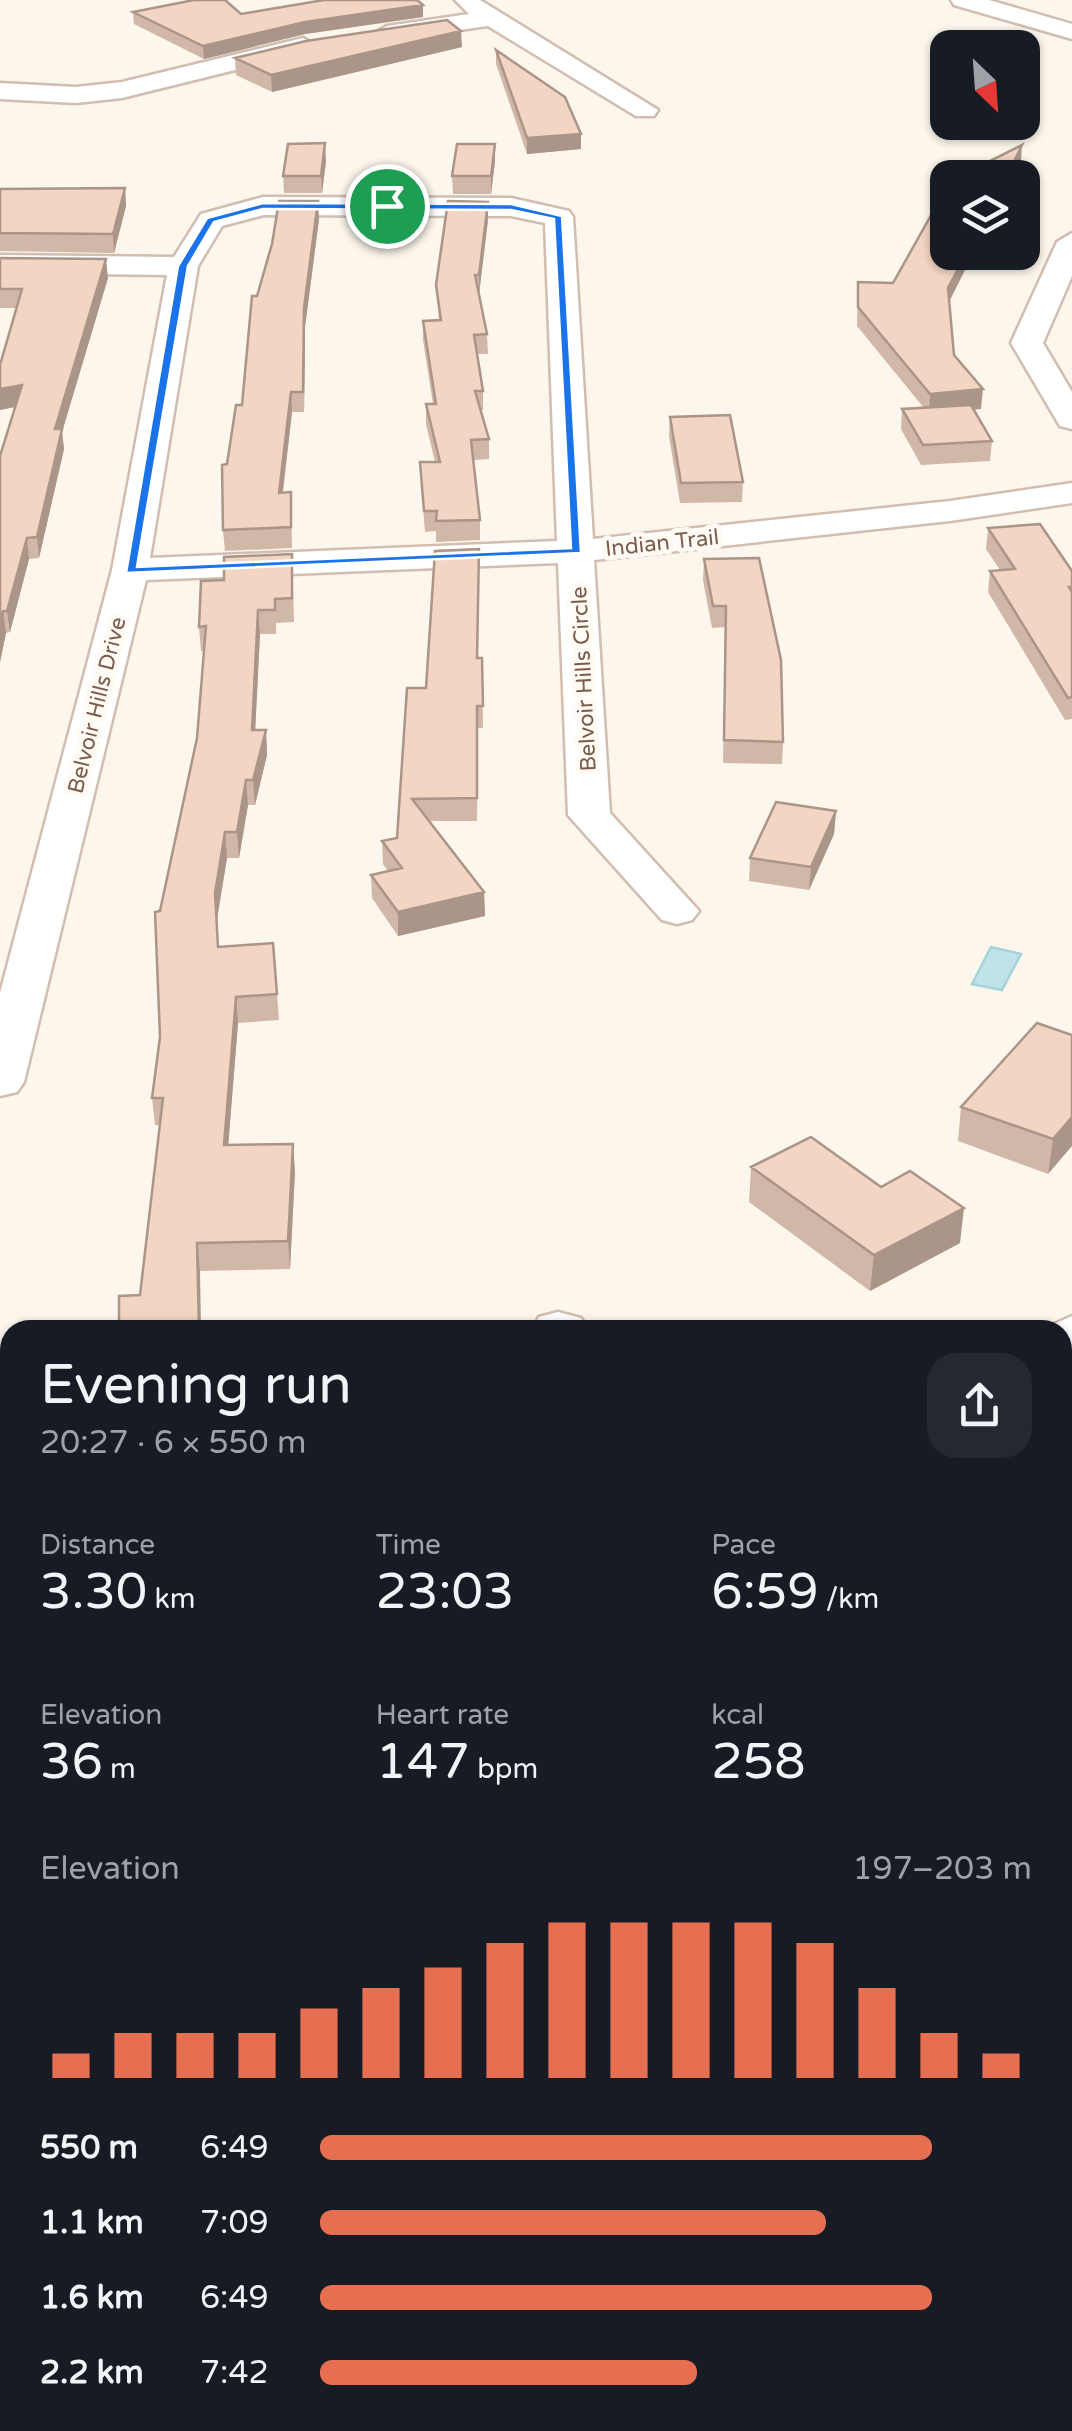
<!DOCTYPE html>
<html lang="en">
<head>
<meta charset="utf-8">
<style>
	body { margin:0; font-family:"Varela Round",sans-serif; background:#242831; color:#f1f3f6; height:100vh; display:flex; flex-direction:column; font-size:38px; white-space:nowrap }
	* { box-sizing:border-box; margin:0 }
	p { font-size:32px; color:#9ea1a6 }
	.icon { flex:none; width:55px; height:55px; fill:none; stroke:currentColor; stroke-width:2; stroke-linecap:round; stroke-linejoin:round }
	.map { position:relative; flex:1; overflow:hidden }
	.sheet { position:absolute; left:0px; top:1320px; width:1072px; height:1112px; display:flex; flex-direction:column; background:#171b24; border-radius:30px 30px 0 0; box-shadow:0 2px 8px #0004 }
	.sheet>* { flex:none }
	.needle { width:65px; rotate:155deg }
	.controls { position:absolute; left:930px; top:30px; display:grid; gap:20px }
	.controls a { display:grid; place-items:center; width:110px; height:110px; border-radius:20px; background:#171b24; box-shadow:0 2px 8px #0004; font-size:50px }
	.pin { position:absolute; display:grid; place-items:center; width:85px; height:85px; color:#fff; margin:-42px; border:5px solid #fff; border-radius:50%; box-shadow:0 2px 10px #0007 }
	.round { display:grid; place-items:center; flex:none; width:105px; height:105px; border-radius:30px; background:#242831 }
	.summary { display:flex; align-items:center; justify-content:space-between; height:170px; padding:0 40px }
	h1 { font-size:55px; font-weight:600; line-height:75px }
	.stats { display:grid; grid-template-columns:repeat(3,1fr); gap:15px; height:170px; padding:10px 40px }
	.stats div { display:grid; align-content:center }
	.stats b { font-size:50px; font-weight:600 }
	.stats small { font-size:28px; font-weight:400 }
	.stats p { font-size:28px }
	.chart { height:280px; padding:20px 40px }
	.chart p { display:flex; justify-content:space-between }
	.chart svg { width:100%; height:180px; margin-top:10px; stroke:#e76f51; stroke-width:6 }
	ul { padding:0 40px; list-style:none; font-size:32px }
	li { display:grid; grid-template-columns:160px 120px 1fr; align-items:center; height:75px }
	li i { height:25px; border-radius:12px; background:#e76f51 }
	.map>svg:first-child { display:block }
</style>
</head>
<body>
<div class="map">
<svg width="1072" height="2431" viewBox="0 0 1072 2431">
	<rect width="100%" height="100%" fill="#fdf6ec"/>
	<!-- water -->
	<path fill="#bfe3e8" stroke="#a5d3da" stroke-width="2.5" d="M 991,947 L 1021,954 L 1002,990 L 972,984 Z"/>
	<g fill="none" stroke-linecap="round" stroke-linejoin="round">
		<!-- stream -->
		<path fill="#a5d3da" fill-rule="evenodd" d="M 0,1995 L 10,1996 L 10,2012 L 0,2011 Z
			M 1062,2034 L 1072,2034 L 1072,2050 L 1062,2051 Z"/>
		<defs>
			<path id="minor" d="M 455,0 L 480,0 L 658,110 L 654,116 L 636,116 L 488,26 L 387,40 L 375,33 L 387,26 L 469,14 Z
				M 951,0 L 989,0 L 1072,24 L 1072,39 L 954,5 Z
				M 303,38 L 316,46 L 312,51 L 122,98 L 76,103 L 0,99 L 0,83 L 76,87 L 122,82 Z
				M 263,197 L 511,198 L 569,211 L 573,217 L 593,539 L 950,501 L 1072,483 L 1072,503 L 950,521 L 594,560 L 610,813 L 699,911 L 692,920 L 677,924 L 662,920 L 568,815 L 558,563 L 146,580 L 24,1082 L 17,1092 L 0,1096 L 0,993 L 112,570 L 167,275 L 0,273 L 0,255 L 174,257 L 201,214 ZM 264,215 L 511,216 L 545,223 L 557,541 L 150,558 L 198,266 L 222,226 Z
				M 1072,233 L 1072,276 L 1043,343 L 1072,392 L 1072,429 L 1060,426 L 1011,343 L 1057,242 Z
				M 558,1312 L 581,1318 L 588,1330 L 532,1330 L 539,1317 Z
				M 1072,1316 L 1072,1352 L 1062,1355 L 1062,1330 L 1041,1330 Z
				M 1072,2136 L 1072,2196 L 1062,2198 L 1062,2137 Z
				M 0,2171 L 10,2175 L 10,2238 L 0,2235 Z
				M 243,2422 L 319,2422 L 319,2431 L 243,2431 Z
				M 380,2422 L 465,2422 L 469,2431 L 384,2431 Z"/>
		</defs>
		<!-- minor casing -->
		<use href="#minor" stroke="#d1beb0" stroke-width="5"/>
		<!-- minor -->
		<use href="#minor" fill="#fff" fill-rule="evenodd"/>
	</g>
	<!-- wall -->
	<path fill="#d1b7a8" d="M 423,5 L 423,17 L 305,34 L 204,59 L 134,24 L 133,12 L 241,14 Z
		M 462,47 L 272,92 L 236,75 L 235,58 Z
		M 496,50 L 581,149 L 527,154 L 496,64 Z
		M 495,144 L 495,161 L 491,194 L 453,194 L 452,176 Z
		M 326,161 L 322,193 L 284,193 L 283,176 Z
		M 125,188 L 126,206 L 114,253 L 0,251 L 0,189 Z
		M 488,202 L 488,220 L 479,294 L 487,334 L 488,354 L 477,354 L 483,391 L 483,410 L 480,410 L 489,439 L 489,459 L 474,460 L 480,520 L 480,540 L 436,542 L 436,531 L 425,532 L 421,483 L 420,462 L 435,462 L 426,424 L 426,404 L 433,404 L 423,340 L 423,321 L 439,320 L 436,285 Z
		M 319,219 L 305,327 L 304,412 L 292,412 L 283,493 L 291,492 L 292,548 L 225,551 L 223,530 L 227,464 L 242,405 Z
		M 974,252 L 949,301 L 954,355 L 981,409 L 973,409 L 992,441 L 990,461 L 921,465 L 901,429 L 902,409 L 924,408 L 857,326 L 858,282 L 893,283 Z
		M 0,258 L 108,278 L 62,432 L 64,449 L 39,558 L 29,559 L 10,632 L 6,633 L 0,662 L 0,456 L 15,407 L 0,410 L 0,365 L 17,308 L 0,308 Z
		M 670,417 L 743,482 L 742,502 L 680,503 L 669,436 Z
		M 988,528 L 1072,571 L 1072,719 L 1065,720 L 988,592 L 990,571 L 1000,570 L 986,549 Z
		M 292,554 L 294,622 L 276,623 L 276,634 L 260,634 L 255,730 L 266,730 L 267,755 L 255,805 L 248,805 L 239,858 L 227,858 L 217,919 L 219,947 L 277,994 L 279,1020 L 238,1023 L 228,1145 L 295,1171 L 290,1269 L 200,1271 L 140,1295 L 160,1125 L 155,1125 L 152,1098 L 160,1037 L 160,911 L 197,738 L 204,651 L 201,651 L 199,627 L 224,580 Z
		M 759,558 L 783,742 L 782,764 L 723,763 L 725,627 L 712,628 L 703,580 L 704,559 Z
		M 478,658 L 482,658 L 483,728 L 478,728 L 477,821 L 429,821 L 484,892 L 485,916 L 398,936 L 372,898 L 371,875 L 388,871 L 383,864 L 382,841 L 397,838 L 426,688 Z
		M 836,811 L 834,834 L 809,890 L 749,881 L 750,858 Z
		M 1072,1035 L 1048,1174 L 958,1141 L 961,1107 Z
		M 751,1167 L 960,1243 L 870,1291 L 749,1202 Z
		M 1072,1473 L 1072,1513 L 1062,1504 L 1065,1477 Z"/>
	<!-- shaded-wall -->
	<path fill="#aa9588" d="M 423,5 L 423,17 L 305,34 L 204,59 L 203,46 L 305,22 Z
		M 461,31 L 462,47 L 272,92 L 271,75 Z
		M 581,134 L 581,149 L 527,154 L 527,138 Z
		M 325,143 L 326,161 L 322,193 L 321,176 Z
		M 495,144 L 495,161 L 491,194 L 491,176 Z
		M 1022,145 L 1021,162 L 1013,178 L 1006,178 Z
		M 125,188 L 126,206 L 114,253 L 113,234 Z
		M 318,201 L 319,219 L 305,327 L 304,412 L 304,308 Z
		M 488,202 L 488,220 L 479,294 L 479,275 Z
		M 967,252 L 974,252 L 947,306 L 948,288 Z
		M 106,259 L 108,278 L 62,432 L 64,449 L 39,558 L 37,537 L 55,429 Z
		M 22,385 L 24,405 L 0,410 L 0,389 Z
		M 983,389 L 981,409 L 929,414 L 930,394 Z
		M 291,392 L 292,412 L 280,514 L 279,493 Z
		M 27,538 L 29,559 L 10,632 L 7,611 Z
		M 258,610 L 260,634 L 254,755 L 252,730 Z
		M 3,611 L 6,633 L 0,662 L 0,627 Z
		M 266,730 L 267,755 L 255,805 L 253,780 Z
		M 246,780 L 248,805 L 239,858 L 237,832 Z
		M 836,811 L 834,834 L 809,890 L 811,867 Z
		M 225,832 L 227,858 L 217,919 L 215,893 Z
		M 484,892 L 485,916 L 398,936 L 398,912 Z
		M 236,997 L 238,1023 L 226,1173 L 224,1145 Z
		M 1072,1117 L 1072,1146 L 1048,1174 L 1053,1139 Z
		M 293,1144 L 295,1171 L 290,1269 L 288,1241 Z
		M 964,1208 L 960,1243 L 870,1291 L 874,1255 Z
		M 197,1243 L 200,1271 L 201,1330 L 199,1330 Z"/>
	<!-- building -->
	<path fill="#f3d5c3" stroke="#aa9588" stroke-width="2.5" d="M 194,0 L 225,0 L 241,14 L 324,0 L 417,0 L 423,5 L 305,22 L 203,46 L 133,12 Z
		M 447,20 L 461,31 L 271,75 L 235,58 L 306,41 Z
		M 496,50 L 565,97 L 581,134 L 527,138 Z
		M 325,143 L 321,176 L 283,176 L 288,144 Z
		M 457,144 L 495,144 L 491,176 L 452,176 Z
		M 1022,145 L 1006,178 L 956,178 Z
		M 948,185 L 948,252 L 967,252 L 948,288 L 954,355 L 983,389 L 930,394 L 858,307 L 858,282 L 893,283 Z
		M 125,188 L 113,234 L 0,233 L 0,189 Z
		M 279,201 L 318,201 L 304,308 L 303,392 L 291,392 L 279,493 L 291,492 L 291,527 L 223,530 L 222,465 L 227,464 L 236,405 L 242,405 L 252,296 L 257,296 L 272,244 Z
		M 448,201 L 488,202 L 479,275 L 475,275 L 487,334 L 474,335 L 483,391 L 475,391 L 489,439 L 471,440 L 480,520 L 436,521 L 437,511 L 424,511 L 420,462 L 440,462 L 426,404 L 436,404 L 423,321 L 441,320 L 436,285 Z
		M 0,258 L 106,259 L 55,429 L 62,429 L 37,537 L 27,538 L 7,611 L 3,611 L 0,627 L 0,456 L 22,385 L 0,389 L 0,365 L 22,289 L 0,289 Z
		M 971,405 L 992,441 L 923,445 L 902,409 Z
		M 730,415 L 743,482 L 681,483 L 670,417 Z
		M 1040,524 L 1072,571 L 1072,587 L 1069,587 L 1072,592 L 1072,697 L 1068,698 L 990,571 L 1015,569 L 988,528 Z
		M 479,549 L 477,658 L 482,658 L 483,706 L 477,706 L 477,798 L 412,799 L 484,892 L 398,912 L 371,875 L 402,868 L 382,841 L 397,838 L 407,688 L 426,688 L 435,551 Z
		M 292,554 L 292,598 L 275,599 L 275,610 L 258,610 L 252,730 L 266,730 L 253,780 L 246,780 L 237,832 L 225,832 L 215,893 L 218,947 L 273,943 L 277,994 L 236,997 L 224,1145 L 293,1144 L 288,1241 L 197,1243 L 199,1330 L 119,1330 L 119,1296 L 140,1295 L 163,1098 L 152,1098 L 160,1037 L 155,912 L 160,911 L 197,738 L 206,626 L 199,627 L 201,581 L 224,580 L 224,557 Z
		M 759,558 L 781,660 L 783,742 L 724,740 L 726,606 L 713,606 L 704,559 Z
		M 776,802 L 836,811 L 811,867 L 750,858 Z
		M 1037,1023 L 1072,1035 L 1072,1117 L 1053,1139 L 961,1107 Z
		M 811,1137 L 881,1187 L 910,1171 L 964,1208 L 874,1255 L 751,1167 Z
		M 1072,1473 L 1072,1484 L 1065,1477 Z"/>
	<!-- route -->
	<path fill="#1a73e8" stroke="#fff" stroke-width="2.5" fill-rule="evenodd" d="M 263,203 L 511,204 L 562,216 L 581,553 L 126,573 L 178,266 L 207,218 ZM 263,209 L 511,210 L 554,219 L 571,548 L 137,567 L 188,266 L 214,222 Z"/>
	<g text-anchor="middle" stroke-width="10" stroke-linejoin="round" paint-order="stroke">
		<!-- far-street labels -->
		<g font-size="22" fill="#7a5c4d" stroke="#fffaf3">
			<text transform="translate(662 542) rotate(-6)" y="8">Indian Trail</text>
			<text transform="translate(583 679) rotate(-93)" y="8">Belvoir Hills Circle</text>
			<text transform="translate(96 705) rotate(-76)" y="8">Belvoir Hills Drive</text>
		</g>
	</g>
</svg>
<div class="controls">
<a><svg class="needle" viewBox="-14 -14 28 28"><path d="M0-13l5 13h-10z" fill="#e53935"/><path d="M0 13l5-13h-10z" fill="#9ea1a6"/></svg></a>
<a><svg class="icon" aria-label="layers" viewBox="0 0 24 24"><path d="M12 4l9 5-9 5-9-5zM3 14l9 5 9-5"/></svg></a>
</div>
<div class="pin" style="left:387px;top:206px;background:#1e9e55"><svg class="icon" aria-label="arrive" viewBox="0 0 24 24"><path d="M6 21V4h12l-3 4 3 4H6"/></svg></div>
<section class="sheet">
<div class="summary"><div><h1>Evening run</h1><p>20:27 · 6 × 550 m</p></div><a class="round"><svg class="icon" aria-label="share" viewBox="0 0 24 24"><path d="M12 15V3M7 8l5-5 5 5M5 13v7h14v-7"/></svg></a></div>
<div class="stats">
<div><p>Distance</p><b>3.30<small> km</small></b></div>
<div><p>Time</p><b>23:03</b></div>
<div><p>Pace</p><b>6:59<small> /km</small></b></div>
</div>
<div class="stats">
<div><p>Elevation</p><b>36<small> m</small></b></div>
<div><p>Heart rate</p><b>147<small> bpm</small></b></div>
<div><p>kcal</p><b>258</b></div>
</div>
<div class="chart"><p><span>Elevation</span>197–203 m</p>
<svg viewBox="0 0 160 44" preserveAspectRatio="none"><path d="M5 44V38M15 44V33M25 44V33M35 44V33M45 44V27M55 44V22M65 44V17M75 44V11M85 44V6M95 44V6M105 44V6M115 44V6M125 44V11M135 44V22M145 44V33M155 44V38"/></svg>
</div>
<ul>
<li><b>550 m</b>6:49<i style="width:86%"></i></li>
<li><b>1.1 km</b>7:09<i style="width:71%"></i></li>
<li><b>1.6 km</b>6:49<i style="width:86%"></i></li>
<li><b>2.2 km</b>7:42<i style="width:53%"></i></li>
</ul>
</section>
</div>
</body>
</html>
